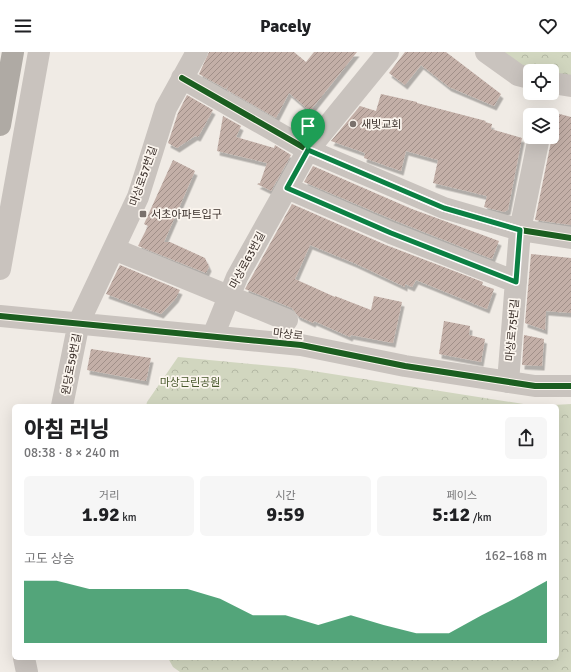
<!DOCTYPE html>
<html lang="ko">
<head>
<meta charset="utf-8">
<style>
	body { margin:0; font-family:Signika,"Noto Sans KR",sans-serif; background:#f6f6f6; color:#202124; height:100vh; display:flex; flex-direction:column; font-size:15px; white-space:nowrap }
	* { box-sizing:border-box; margin:0 }
	p { font-size:13px; color:#757577 }
	.icon { flex:none; width:22px; height:22px; fill:none; stroke:currentColor; stroke-width:2; stroke-linecap:round; stroke-linejoin:round }
	.map { position:relative; flex:1; overflow:hidden }
	.panel { position:absolute; left:12px; top:352px; width:547px; height:256px; display:flex; flex-direction:column; background:#fff; border-radius:6px; box-shadow:0 4px 16px #0002 }
	.panel>* { flex:none }
	.buttons { position:absolute; left:523px; top:12px; display:grid; gap:8px }
	.buttons a { display:grid; place-items:center; width:36px; height:36px; border-radius:6px; background:#fff; box-shadow:0 4px 16px #0002; font-size:20px }
	.pin { position:absolute; display:grid; place-items:center; width:34px; height:34px; color:#fff; margin:-41px -17px; border-radius:50% 50% 50% 0; rotate:-45deg; box-shadow:0 0 4px #0007 }
	.pin .icon { rotate:45deg }
	.round { display:grid; place-items:center; flex:none; width:42px; height:42px; border-radius:6px; background:#f6f6f6 }
	.overview { display:flex; align-items:center; justify-content:space-between; height:68px; padding:0 12px }
	h1 { font-size:22px; font-weight:800; line-height:30px }
	.metrics { display:grid; grid-template-columns:repeat(3,1fr); gap:6px; height:68px; padding:4px 12px }
	.metrics div { display:grid; align-content:center; border-radius:6px; background:#f6f6f6; text-align:center }
	.metrics b { font-size:20px; font-weight:800 }
	.metrics small { font-size:11px; font-weight:400 }
	.metrics p { font-size:11px }
	.chart { height:112px; padding:8px 12px }
	.chart p { display:flex; justify-content:space-between }
	.chart svg { width:100%; height:72px; margin-top:4px; fill:#0b8043; opacity:.7 }
	header { display:flex; justify-content:space-between; align-items:center; height:52px; padding:0 12px; background:#fff; font-size:18px; font-weight:800 }
	.map>svg:first-child { display:block }
</style>
</head>
<body>
<header><svg class="icon" aria-label="menu" viewBox="0 0 24 24"><path d="M4 6h16M4 12h16M4 18h16"/></svg>Pacely<svg class="icon" aria-label="heart" viewBox="0 0 24 24"><path d="M12 20l-8-8c-3-5 5-10 8-4 3-6 11-1 8 4z"/></svg></header>
<div class="map">
<svg width="571" height="620" viewBox="0 0 571 620">
	<defs>
		<pattern id="park-crowns" width="20" height="18" patternUnits="userSpaceOnUse"><rect width="20" height="18" fill="#d1d6bf"/><path d="M2 6a3 3 0 1 1 6 0M12 15a3 3 0 1 1 6 0" fill="none" stroke="#b4b8a4"/></pattern>
		<pattern id="building-hatch" width="6" height="6" patternUnits="userSpaceOnUse"><rect width="6" height="6" fill="#c3afa7"/><path d="M-1 1l2-2M0 6l6-6M5 7l2-2" fill="none" stroke="#a08f88"/></pattern>
		<filter id="shadow"><feDropShadow dx="2.5" dy="4.5" stdDeviation="0" flood-color="#0004"/></filter>
	</defs>
	<rect width="100%" height="100%" fill="#f0ebe5"/>
	<!-- park -->
	<path fill="url(#park-crowns)" d="M 499,0 L 571,0 L 571,26 L 552,23 L 552,19 C 526,19 520,14 499,0 Z
		M 178,305 L 294,316 L 536,354 L 571,352 L 571,620 L 180,620 L 173,615 L 168,606 L 557,606 L 557,354 L 146,354 L 147,350 Z"/>
	<!-- building -->
	<path fill="url(#building-hatch)" filter="url(#shadow)" d="M 209,0 L 294,0 L 306,10 L 314,0 L 357,0 L 310,59 L 289,41 L 276,66 L 227,38 L 228,33 L 226,37 L 199,22 Z
		M 405,0 L 446,0 L 501,42 L 494,54 L 449,35 L 421,13 L 405,33 L 389,21 Z
		M 381,42 L 417,50 L 417,51 L 486,69 L 485,70 L 492,72 L 491,77 L 522,86 L 508,158 L 504,160 L 484,155 L 487,144 L 433,131 L 438,108 L 406,99 L 401,119 L 364,106 L 365,101 L 331,89 L 360,54 L 376,59 Z
		M 187,43 L 213,58 L 198,85 L 195,84 L 177,96 L 168,91 L 178,61 Z
		M 552,60 L 571,65 L 571,173 L 535,168 L 552,85 Z
		M 223,64 L 241,74 L 236,85 L 274,96 L 275,93 L 291,103 L 271,139 L 257,132 L 260,131 L 267,111 L 217,99 Z
		M 173,108 L 195,119 L 164,190 L 170,190 L 205,206 L 209,215 L 206,221 L 138,194 L 148,174 L 144,172 Z
		M 313,114 L 412,157 L 499,189 L 492,207 L 396,169 L 304,130 Z
		M 292,152 L 386,193 L 483,230 L 482,233 L 494,237 L 487,257 L 416,228 L 412,235 L 405,232 L 405,235 L 354,211 L 310,193 L 295,227 L 335,245 L 335,244 L 371,258 L 374,244 L 402,250 L 393,291 L 351,283 L 350,285 L 314,269 L 313,271 L 298,264 L 292,256 L 245,237 Z
		M 531,202 L 571,206 L 571,261 L 546,259 L 545,278 L 525,271 Z
		M 120,213 L 180,238 L 176,246 L 161,262 L 106,242 Z
		M 444,269 L 470,274 L 469,283 L 485,287 L 481,310 L 439,302 Z
		M 524,283 L 544,287 L 542,314 L 522,313 Z
		M 91,297 L 151,306 L 146,329 L 87,318 Z"/>
	<g fill="none" stroke-linecap="round" stroke-linejoin="round">
		<!-- minor -->
		<path stroke="#c9c3be" stroke-width="22" d="M 486,0 L 518,23 L 530,26
			M 182,26 L 308,98 L 444,156 L 520,178 L 571,186
			M 552,31 L 571,34
			M 287,136 L 391,181 L 516,230
			M 114,197 L 287,268
			M 0,217 L 39,0
			M 0,264 L 301,293 L 405,314 L 535,334 L 571,334
			M 213,284 L 237,225 L 308,98 L 388,0
			M 508,330 L 520,178 L 539,85
			M 62,354 L 79,270 L 138,145 L 166,56 L 197,0
			M 24,606 L 27,620"/>
		<!-- highway -->
		<path stroke="#afaaa4" stroke-width="22" d="M 0,73 L 13,0"/>
		<defs>
			<path id="cycleway" d="M 182,26 L 308,98 L 444,156 L 520,178 L 571,186
				M 0,264 L 301,293 L 405,314 L 535,334 L 571,334"/>
		</defs>
		<!-- cycleway casing -->
		<use href="#cycleway" stroke="#fbf5ee" stroke-width="8"/>
		<!-- cycleway -->
		<use href="#cycleway" stroke="#1b5e20" stroke-width="6"/>
	</g>
	<g fill="none" stroke-linecap="round" stroke-linejoin="round">
		<defs>
			<path id="route" d="M 308,98 L 444,156 L 520,178 L 516,230 L 391,181 L 287,136 Z"/>
		</defs>
		<!-- route casing -->
		<use href="#route" stroke="#fff" stroke-width="8"/>
		<!-- route -->
		<use href="#route" stroke="#0b8043" stroke-width="5"/>
	</g>
	<!-- markers -->
	<g fill="#7a716c" stroke="#fbf5ee" stroke-width="1.5">
		<circle cx="353" cy="72" r="4"/>
		<rect x="139" y="158" width="8" height="8" rx="2"/>
	</g>
	<g text-anchor="middle" stroke-width="3.5" stroke-linejoin="round" paint-order="stroke">
		<!-- poi labels -->
		<g font-size="11" fill="#3b302b" stroke="#fbf5ee" text-anchor="start">
			<text x="361" y="76">새빛교회</text>
			<text x="151" y="166">서초아파트입구</text>
		</g>
		<!-- street labels -->
		<g font-size="11" fill="#3b302b" stroke="#fbf5ee">
			<text transform="translate(143 124) rotate(-71)" y="4">마상로57번길</text>
			<text transform="translate(247 208) rotate(-62)" y="4">마상로63번길</text>
			<text transform="translate(512 278) rotate(-85)" y="4">마상로75번길</text>
			<text transform="translate(288 282) rotate(7)" y="4">마상로</text>
			<text transform="translate(71 312) rotate(-79)" y="4">원당로59번길</text>
		</g>
		<!-- park labels -->
		<g font-size="11" fill="#4a5a2e" stroke="#fbf5ee">
			<text x="190" y="334">마상근린공원</text>
		</g>
	</g>
</svg>
<div class="buttons">
<a><svg class="icon" aria-label="locate" viewBox="0 0 24 24"><circle cx="12" cy="12" r="6"/><path d="M12 2v4M12 18v4M2 12h4M18 12h4"/></svg></a>
<a><svg class="icon" aria-label="layers" viewBox="0 0 24 24"><path d="M12 4l9 5-9 5-9-5zM3 14l9 5 9-5"/></svg></a>
</div>
<div class="pin" style="left:308px;top:98px;background:#1e9e55"><svg class="icon" aria-label="arrive" viewBox="0 0 24 24"><path d="M6 21V4h12l-3 4 3 4H6"/></svg></div>
<section class="panel">
<div class="overview"><div><h1>아침 러닝</h1><p>08:38 · 8 × 240 m</p></div><a class="round"><svg class="icon" aria-label="share" viewBox="0 0 24 24"><path d="M12 15V3M7 8l5-5 5 5M5 13v7h14v-7"/></svg></a></div>
<div class="metrics">
<div><p>거리</p><b>1.92<small> km</small></b></div>
<div><p>시간</p><b>9:59</b></div>
<div><p>페이스</p><b>5:12<small> /km</small></b></div>
</div>
<div class="chart"><p><span>고도 상승</span>162–168 m</p>
<svg viewBox="0 0 160 44" preserveAspectRatio="none"><path d="M0 44V6L10 6L20 11L30 11L40 11L50 11L60 17L70 27L80 27L90 33L100 27L110 33L120 38L130 38L140 27L150 17L160 6V44z"/></svg>
</div>
</section>
</div>
</body>
</html>
